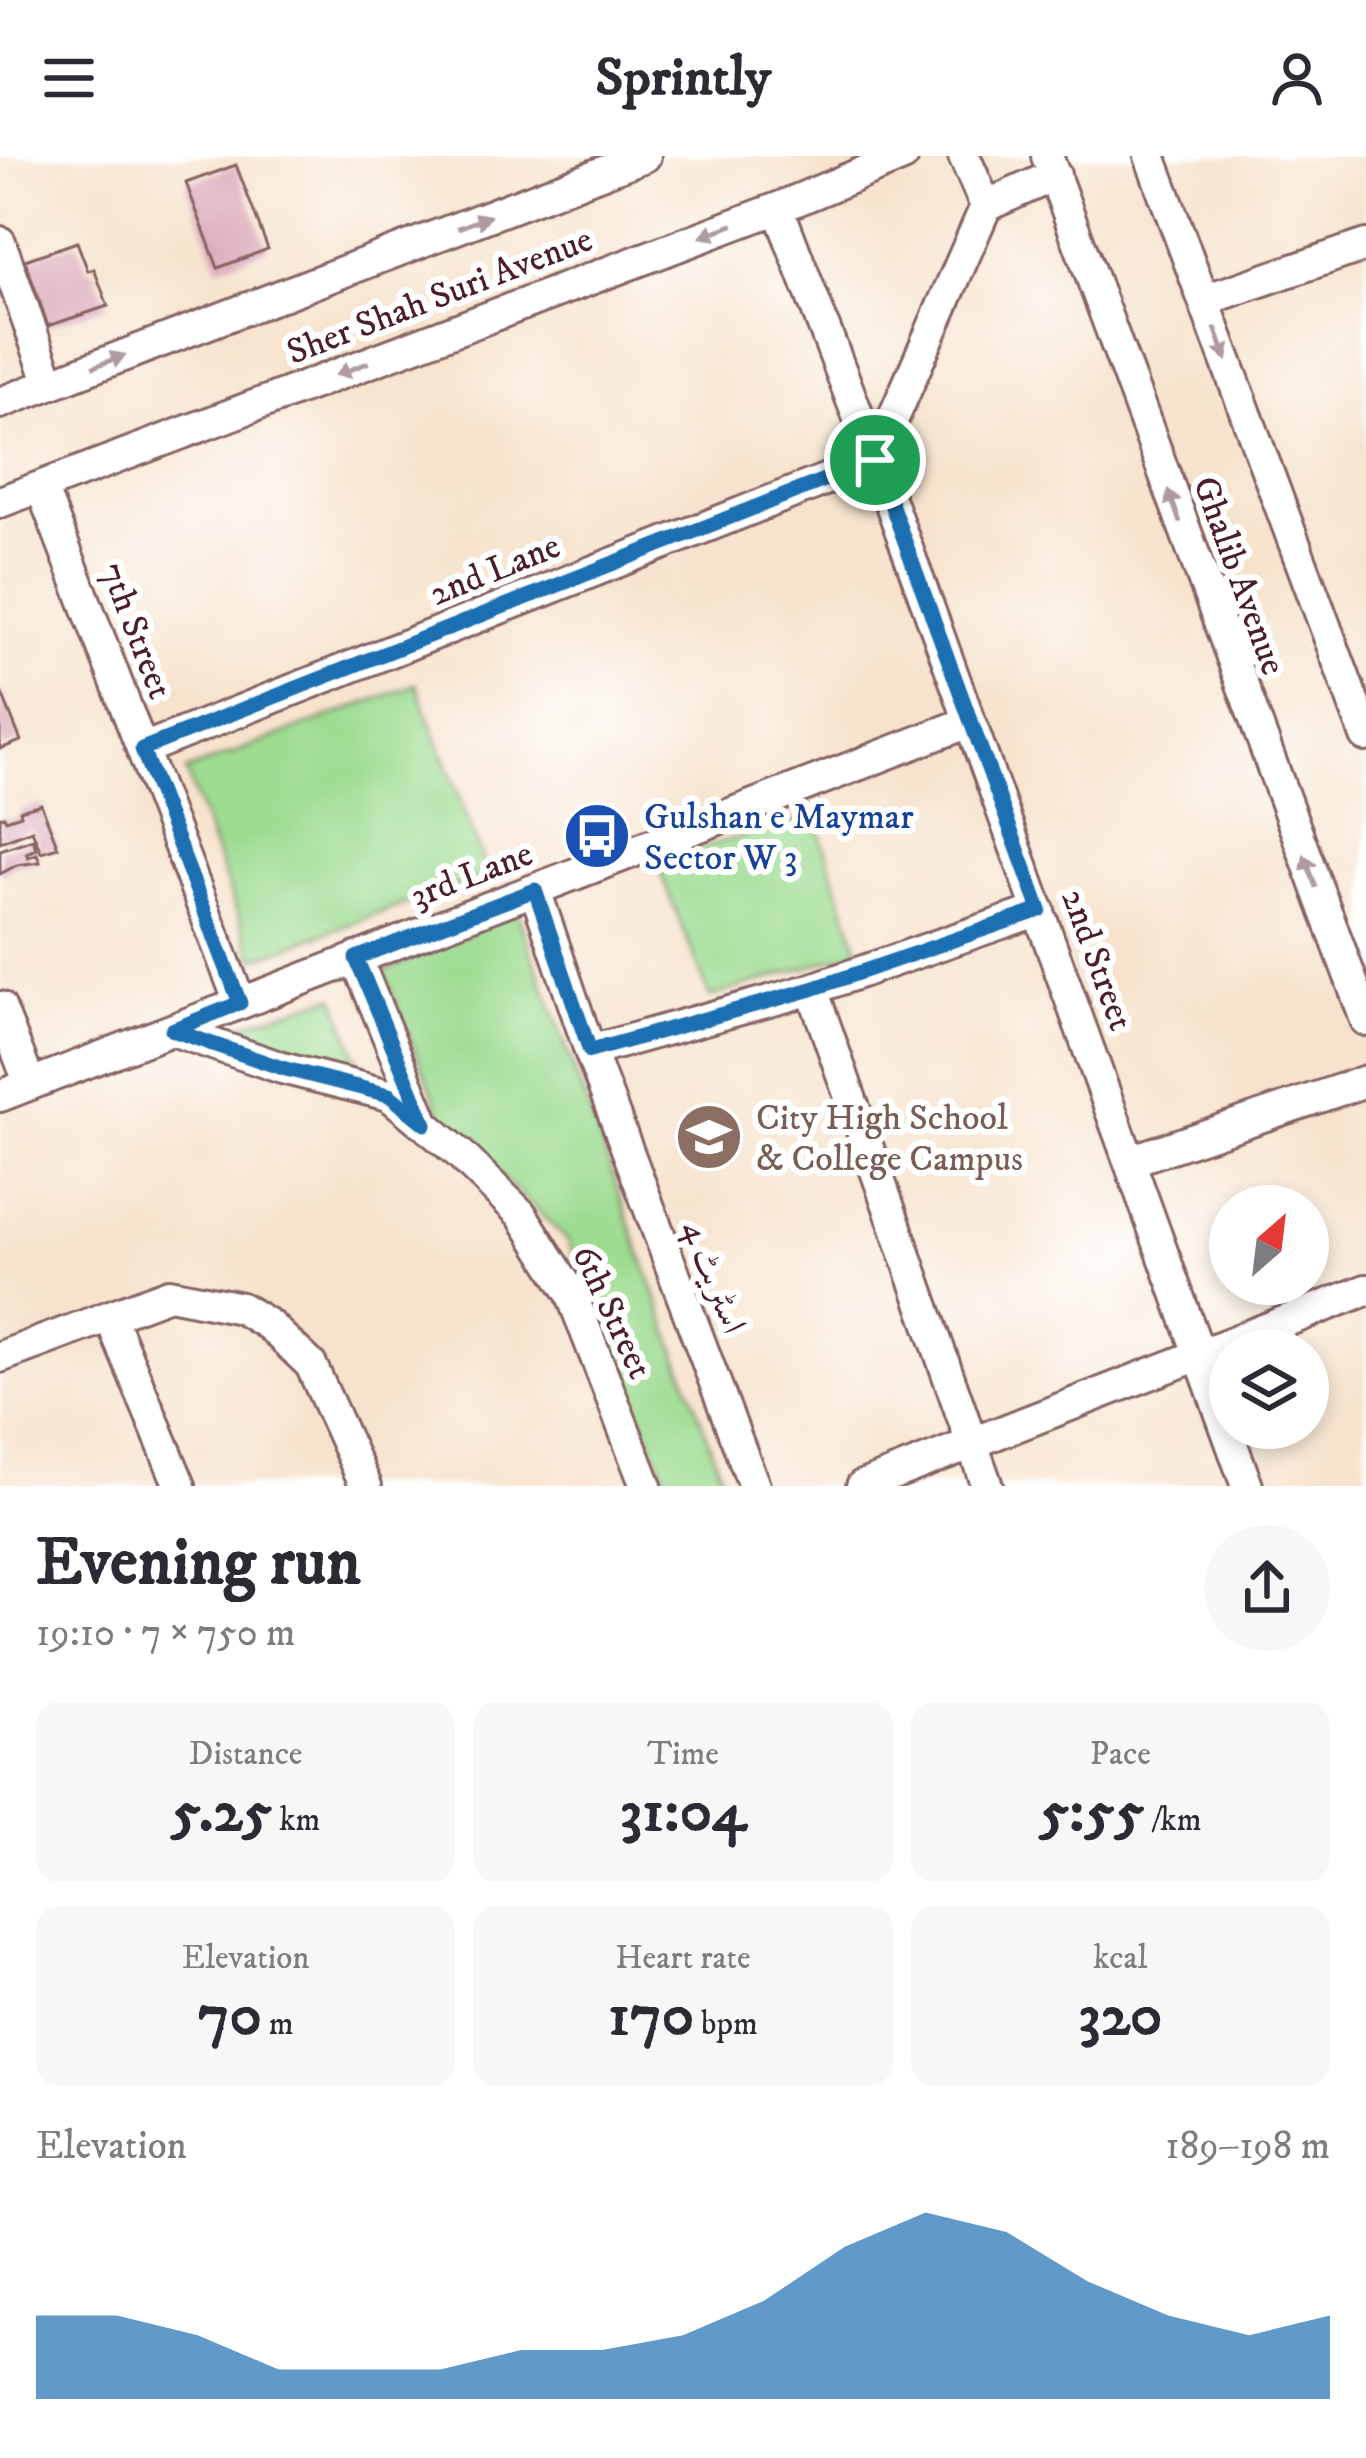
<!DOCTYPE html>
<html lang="en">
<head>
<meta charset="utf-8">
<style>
	body { margin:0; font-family:"IM FELL DW Pica",Amiri,serif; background:#f7f7f7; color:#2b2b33; height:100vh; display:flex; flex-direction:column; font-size:45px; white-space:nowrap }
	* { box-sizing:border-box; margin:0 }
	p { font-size:39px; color:#7c7c81 }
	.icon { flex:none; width:66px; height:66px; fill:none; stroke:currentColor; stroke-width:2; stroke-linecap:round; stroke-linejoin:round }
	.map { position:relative; height:1330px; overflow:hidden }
	.drawer { display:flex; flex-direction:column; background:#fff; flex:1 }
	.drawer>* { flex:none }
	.needle { width:78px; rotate:28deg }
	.fabs { position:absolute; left:1209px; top:1029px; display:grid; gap:24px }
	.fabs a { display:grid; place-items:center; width:120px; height:120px; border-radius:50%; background:#fff; box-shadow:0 6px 18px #0003; font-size:60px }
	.pin { position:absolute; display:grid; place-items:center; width:102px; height:102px; color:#fff; margin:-51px; border:6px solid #fff; border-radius:50%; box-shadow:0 3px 12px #0007 }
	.round { display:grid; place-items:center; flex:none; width:126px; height:126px; border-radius:63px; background:#f7f7f7 }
	.headline { display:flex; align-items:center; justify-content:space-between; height:204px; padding:0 36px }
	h1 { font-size:66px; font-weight:700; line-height:90px }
	.stats { display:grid; grid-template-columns:repeat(3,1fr); gap:18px; height:204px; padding:12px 36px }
	.stats div { display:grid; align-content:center; border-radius:24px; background:#f7f7f7; text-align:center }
	.stats b { font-size:60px; font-weight:700 }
	.stats small { font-size:33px; font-weight:400 }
	.stats p { font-size:33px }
	.chart { height:336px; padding:24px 36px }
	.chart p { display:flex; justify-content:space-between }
	.chart svg { width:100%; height:216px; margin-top:12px; fill:#1f6fb2; opacity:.7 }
	header { display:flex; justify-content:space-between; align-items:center; height:156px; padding:0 36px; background:#fff; font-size:54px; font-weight:700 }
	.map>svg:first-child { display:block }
</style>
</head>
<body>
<header><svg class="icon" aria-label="menu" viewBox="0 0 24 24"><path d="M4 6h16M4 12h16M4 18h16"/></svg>Sprintly<svg class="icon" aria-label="person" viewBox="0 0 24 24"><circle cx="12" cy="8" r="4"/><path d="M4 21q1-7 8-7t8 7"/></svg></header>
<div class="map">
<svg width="1366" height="1330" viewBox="0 0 1366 1330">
	<rect width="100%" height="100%" fill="#fff"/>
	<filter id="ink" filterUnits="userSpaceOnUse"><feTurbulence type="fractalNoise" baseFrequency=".00833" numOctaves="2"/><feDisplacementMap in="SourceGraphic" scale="24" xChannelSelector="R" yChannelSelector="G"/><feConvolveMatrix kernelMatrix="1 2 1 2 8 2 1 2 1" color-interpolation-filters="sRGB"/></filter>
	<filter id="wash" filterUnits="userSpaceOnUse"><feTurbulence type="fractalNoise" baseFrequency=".004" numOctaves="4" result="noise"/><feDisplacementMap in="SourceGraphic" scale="48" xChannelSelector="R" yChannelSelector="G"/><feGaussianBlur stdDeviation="2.7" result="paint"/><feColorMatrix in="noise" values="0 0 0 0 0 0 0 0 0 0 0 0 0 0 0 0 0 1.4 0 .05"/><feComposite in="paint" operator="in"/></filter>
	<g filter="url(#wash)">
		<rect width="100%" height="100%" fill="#f7e3cd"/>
		<!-- green -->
		<path fill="#9cdb90" stroke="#737d5e" stroke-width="3" d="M 416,528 L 488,718 L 254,803 L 186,615 Z
			M 814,659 L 859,795 L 710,841 L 656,705 Z
			M 517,756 L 725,1330 L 670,1330 L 568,1085 L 443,963 L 384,816 Z
			M 335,840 L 362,916 L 218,876 Z"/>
		<g id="blocks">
			<!-- building -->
			<path fill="#dcabbb" d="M 236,9 L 268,93 L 218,112 L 186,27 Z
				M 77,86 L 88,115 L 94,113 L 108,150 L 48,170 L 25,104 Z
				M 0,533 L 21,585 L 0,593 Z
				M 41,648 L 58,691 L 41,696 L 32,674 L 0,686 L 0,661 L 4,660 L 6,664 L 21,659 L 20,654 Z
				M 33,683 L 36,693 L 26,697 L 28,701 L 37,698 L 40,706 L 17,709 L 0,718 L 0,694 Z"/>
		</g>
	</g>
	<g filter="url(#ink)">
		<use href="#blocks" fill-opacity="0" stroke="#876464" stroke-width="3"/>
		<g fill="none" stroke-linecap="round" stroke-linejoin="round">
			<defs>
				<path id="minor" d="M 964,0 L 986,50
					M 1047,0 L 1366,864
					M 1150,0 L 1366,580
					M 778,52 L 875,304 L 1247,1330
					M 0,86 L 50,228
					M 1205,144 L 1366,89
					M 0,247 L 645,0
					M 875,304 L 986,50 L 1055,19
					M 41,331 L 240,847
					M 0,346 L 778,52 L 903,0
					M 143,593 L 875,304
					M 535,734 L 590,895 L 754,1330
					M 356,802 L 422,963
					M 812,833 L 987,1330
					M 0,851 L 30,928
					M 172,874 L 282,912 L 389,939 L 460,998 L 521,1058 L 571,1137 L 646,1330
					M 590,895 L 812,833 L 1039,754
					M 0,940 L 969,566
					M 1130,1005 L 1366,925
					M 110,1161 L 180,1330
					M 0,1201 L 169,1138 L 241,1152 L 269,1169 L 311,1209 L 366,1330
					M 862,1330 L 1366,1134"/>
			</defs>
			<!-- minor casing -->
			<use href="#minor" stroke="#876464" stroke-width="36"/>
			<!-- minor -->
			<use href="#minor" stroke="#fff" stroke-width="30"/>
		</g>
		<!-- one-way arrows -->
		<defs><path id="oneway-solid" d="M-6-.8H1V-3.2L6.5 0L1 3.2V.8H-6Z" transform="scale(3)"/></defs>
		<g fill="#ae9aa0">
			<use href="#oneway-solid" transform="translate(474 66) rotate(-21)"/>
			<use href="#oneway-solid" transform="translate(717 75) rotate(159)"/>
			<use href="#oneway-solid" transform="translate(1221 188) rotate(70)"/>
			<use href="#oneway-solid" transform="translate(109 205) rotate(-21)"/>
			<use href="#oneway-solid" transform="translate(352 213) rotate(159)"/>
			<use href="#oneway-solid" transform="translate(1174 350) rotate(-110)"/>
			<use href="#oneway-solid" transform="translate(1310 715) rotate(-110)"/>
		</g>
	</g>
	<g fill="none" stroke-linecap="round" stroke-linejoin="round" filter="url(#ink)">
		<defs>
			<path id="route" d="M 875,304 L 1040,754 L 812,833 L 590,895 L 535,734 L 356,802 L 425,968 L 389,939 L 282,912 L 172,874 L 240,847 L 142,593 Z"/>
		</defs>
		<!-- route casing -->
		<use href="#route" stroke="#fff" stroke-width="24"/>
		<!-- route -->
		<use href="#route" stroke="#1f6fb2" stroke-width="15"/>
	</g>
	<!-- icons -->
	<defs>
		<symbol id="bus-disc" viewBox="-11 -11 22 22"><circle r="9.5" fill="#1a4fb4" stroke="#fff"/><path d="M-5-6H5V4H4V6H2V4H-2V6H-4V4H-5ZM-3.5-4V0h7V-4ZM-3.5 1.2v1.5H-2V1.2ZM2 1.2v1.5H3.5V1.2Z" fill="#fff"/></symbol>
		<symbol id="university-disc" viewBox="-11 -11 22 22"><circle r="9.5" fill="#8d6e63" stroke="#fff"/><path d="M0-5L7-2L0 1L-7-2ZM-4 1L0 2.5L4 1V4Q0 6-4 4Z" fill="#fff"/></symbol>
	</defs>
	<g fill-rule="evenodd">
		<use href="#bus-disc" x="559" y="642" width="76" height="76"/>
		<use href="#university-disc" x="671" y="943" width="76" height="76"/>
	</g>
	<g text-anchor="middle" stroke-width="12" stroke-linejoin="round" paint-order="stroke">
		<!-- street labels -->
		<g font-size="36" fill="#4a1f2b" stroke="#fff">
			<text transform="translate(439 138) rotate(-21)" y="13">Sher Shah Suri Avenue</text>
			<text transform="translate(494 412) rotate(-22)" y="13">2nd Lane</text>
			<text transform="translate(1241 419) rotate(70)" y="13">Ghalib Avenue</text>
			<text transform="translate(138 474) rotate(69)" y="13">7th Street</text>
			<text transform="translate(471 717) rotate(-21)" y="13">3rd Lane</text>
			<text transform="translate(1099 803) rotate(70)" y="13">2nd Street</text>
			<text transform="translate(716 1120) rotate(69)" y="13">اسٹریٹ 4</text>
			<text transform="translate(614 1155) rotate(65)" y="13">6th Street</text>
		</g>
		<!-- transit labels -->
		<g font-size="36" fill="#164399" stroke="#fff" text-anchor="start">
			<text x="644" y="672">Gulshan e Maymar<tspan x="644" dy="41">Sector W 3</tspan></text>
		</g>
		<!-- education labels -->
		<g font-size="36" fill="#785e54" stroke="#fff" text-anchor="start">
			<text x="756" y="973">City High School<tspan x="756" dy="41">&amp; College Campus</tspan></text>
		</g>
	</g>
</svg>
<div class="fabs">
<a><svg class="needle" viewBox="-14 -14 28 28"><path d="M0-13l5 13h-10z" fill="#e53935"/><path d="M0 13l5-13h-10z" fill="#7c7c81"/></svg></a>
<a><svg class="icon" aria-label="layers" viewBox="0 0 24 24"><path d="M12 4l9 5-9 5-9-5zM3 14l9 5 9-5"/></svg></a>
</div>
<div class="pin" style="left:875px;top:304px;background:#1e9e55"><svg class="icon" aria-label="arrive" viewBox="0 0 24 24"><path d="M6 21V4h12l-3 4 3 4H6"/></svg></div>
</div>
<section class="drawer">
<div class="headline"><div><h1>Evening run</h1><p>19:10 · 7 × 750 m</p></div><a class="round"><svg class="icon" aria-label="share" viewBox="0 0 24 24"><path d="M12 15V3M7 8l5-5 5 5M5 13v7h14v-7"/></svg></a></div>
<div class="stats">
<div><p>Distance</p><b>5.25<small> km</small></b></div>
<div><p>Time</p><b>31:04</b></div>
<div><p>Pace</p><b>5:55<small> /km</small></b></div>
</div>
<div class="stats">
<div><p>Elevation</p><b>70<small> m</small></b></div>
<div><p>Heart rate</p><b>170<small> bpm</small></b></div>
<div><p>kcal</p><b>320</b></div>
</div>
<div class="chart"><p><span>Elevation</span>189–198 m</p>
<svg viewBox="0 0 160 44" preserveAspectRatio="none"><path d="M0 44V27L10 27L20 31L30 38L40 38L50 38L60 34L70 34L80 31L90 24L100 13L110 6L120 10L130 20L140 27L150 31L160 27V44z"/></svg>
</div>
</section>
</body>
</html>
